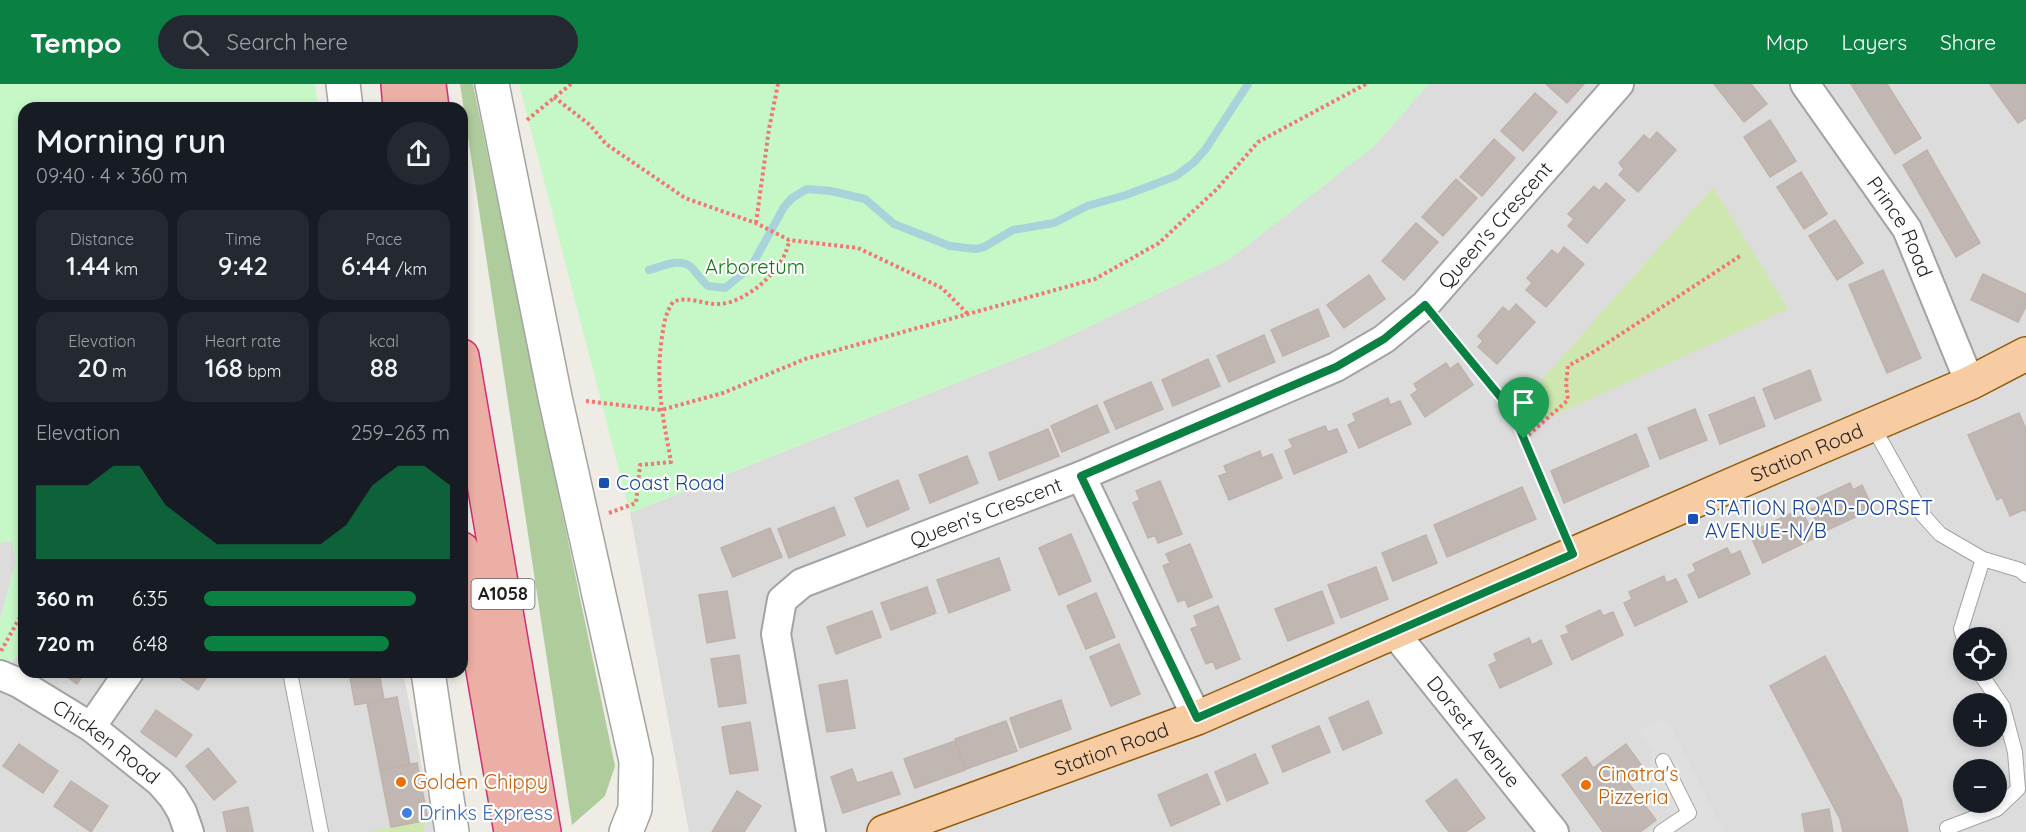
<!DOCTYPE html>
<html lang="en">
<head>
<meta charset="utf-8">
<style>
	body { margin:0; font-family:Quicksand,sans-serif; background:#242831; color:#f1f3f6; height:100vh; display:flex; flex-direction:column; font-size:22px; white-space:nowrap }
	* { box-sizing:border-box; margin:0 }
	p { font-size:20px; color:#9ea1a6 }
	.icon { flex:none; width:33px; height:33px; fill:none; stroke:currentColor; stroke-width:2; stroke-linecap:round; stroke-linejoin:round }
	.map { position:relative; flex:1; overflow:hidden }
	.sheet { position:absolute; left:18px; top:18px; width:450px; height:576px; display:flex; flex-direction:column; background:#171b24; border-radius:18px; box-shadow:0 3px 9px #0003 }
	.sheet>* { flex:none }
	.tools { position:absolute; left:1953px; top:543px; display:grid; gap:12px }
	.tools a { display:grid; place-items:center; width:54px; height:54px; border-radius:50%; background:#171b24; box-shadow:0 3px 9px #0003; font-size:30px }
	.pin { position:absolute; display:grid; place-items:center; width:51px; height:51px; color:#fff; margin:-62px -26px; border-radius:50% 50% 50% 0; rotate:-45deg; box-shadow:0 0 6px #0007 }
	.pin .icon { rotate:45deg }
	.round { display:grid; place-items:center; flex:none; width:63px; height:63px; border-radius:32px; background:#242831 }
	.overview { display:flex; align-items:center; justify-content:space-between; height:102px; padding:0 18px }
	h1 { font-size:33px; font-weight:600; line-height:45px }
	.metrics { display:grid; grid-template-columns:repeat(3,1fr); gap:9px; height:102px; padding:6px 18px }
	.metrics div { display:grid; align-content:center; border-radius:15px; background:#242831; text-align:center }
	.metrics b { font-size:26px; font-weight:600 }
	.metrics small { font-size:16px; font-weight:400 }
	.metrics p { font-size:16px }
	.chart { height:168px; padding:12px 18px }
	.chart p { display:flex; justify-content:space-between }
	.chart svg { width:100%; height:108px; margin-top:6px; fill:#0b8043; opacity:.7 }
	ul { padding:0 18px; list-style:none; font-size:20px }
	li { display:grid; grid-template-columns:96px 72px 1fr; align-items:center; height:45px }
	li i { height:15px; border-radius:8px; background:#0b8043 }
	header { display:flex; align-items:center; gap:36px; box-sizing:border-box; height:84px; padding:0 30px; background:#0b8043; color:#fff }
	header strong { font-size:28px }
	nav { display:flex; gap:33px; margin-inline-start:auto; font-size:21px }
	.search { width:420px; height:54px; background:#242831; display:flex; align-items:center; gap:15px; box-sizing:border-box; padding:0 21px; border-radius:33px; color:#9ea1a6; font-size:22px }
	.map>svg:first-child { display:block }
</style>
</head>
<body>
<header>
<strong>Tempo</strong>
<div class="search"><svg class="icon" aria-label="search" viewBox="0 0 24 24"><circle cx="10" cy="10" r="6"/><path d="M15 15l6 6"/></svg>Search here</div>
<nav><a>Map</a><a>Layers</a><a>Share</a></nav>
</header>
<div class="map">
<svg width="2026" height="748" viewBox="0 0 2026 748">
	<rect width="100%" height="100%" fill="#efece6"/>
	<!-- residential -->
	<path fill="#dddcdc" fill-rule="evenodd" d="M 1429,0 L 2026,0 L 2026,748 L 689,748 L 630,429 L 1051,261 L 1372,64 ZM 1964,554 L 1996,554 L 1996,586 L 1964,586 ZM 1964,620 L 1996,620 L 1996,652 L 1964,652 ZM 1964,686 L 1996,686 L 1996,718 L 1964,718 Z
		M 12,456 L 16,478 L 0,536 L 0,459 Z
		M 24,561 L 24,588 L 403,588 L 434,745 L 432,748 L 0,748 L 0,575 L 12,578 Z"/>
	<!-- grass -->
	<path fill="#cee7af" d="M 1713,103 L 1788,225 L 1533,341 L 1522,318 Z
		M 428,736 L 422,748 L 367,748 Z"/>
	<!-- forest -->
	<path fill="#afcc9d" d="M 460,0 L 473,0 L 615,682 L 605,712 L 572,741 Z"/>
	<!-- park -->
	<path fill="#c6f7c6" d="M 0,0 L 315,0 L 318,24 L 24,24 L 24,561 L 12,578 L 0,575 L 0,536 L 16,478 L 12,457 L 0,459 Z
		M 519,0 L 1429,0 L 1372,64 L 1229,176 L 1051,261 L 630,429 Z"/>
	<!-- parking -->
	<path fill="#dfdfdf" d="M 1666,634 L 1722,746 L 1720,748 L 1645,748 L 1671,731 L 1647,690 L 1653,667 L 1639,647 Z"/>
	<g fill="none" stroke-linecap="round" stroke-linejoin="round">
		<!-- stream -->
		<path stroke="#a9d3db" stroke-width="8" d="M 649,186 C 661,183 680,173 691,183 C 697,189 702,197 708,202 L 725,204 L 751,183 L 784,123 L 792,114 L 807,105 L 831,107 L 865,115 L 894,140 L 950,162 L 976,165 L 984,163 L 1013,146 L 1054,139 L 1087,122 L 1126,111 L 1176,92 L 1193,79 L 1205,66 L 1248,0"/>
	</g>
	<!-- building -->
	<path fill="#c0b7b3" stroke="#c0b2a9" stroke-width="1.5" d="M 1546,0 L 1584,0 L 1567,19 Z
		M 1714,0 L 1751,0 L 1767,20 L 1744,38 Z
		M 1851,0 L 1887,0 L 1921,54 L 1895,70 Z
		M 1990,0 L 2026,0 L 2026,34 L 2018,39 Z
		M 1535,9 L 1557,28 L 1523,67 L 1501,47 Z
		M 1770,36 L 1796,77 L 1770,93 L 1744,53 Z
		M 1657,48 L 1676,66 L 1638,108 L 1619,91 L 1624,85 L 1619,79 L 1644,51 L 1650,56 Z
		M 1494,55 L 1515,74 L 1482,112 L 1460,93 Z
		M 1927,66 L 1980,159 L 1956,173 L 1903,81 Z
		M 1801,88 L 1827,130 L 1804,145 L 1777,103 Z
		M 1456,95 L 1477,114 L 1443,152 L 1422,133 Z
		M 1606,99 L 1625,116 L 1587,159 L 1568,142 L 1574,135 L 1568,130 L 1594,102 L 1599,107 Z
		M 1835,136 L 1863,179 L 1837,196 L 1809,152 Z
		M 1416,139 L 1438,158 L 1404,196 L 1382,177 Z
		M 1564,163 L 1584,180 L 1546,223 L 1526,206 L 1532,199 L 1527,194 L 1552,166 L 1558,171 Z
		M 1883,186 L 1921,274 L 1887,289 L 1849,201 Z
		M 1983,190 L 2026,210 L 2026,222 L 2018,238 L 1971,216 Z
		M 1369,191 L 1385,215 L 1344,244 L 1327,221 Z
		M 1516,220 L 1535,238 L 1497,280 L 1478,263 L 1483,257 L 1478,252 L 1503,223 L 1509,228 Z
		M 1318,225 L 1329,252 L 1283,272 L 1271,246 Z
		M 1264,251 L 1275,278 L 1229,298 L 1217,272 Z
		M 1208,275 L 1220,302 L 1173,322 L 1162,296 Z
		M 1446,279 L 1450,285 L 1458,279 L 1473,301 L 1425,333 L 1411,311 L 1418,306 L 1414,300 Z
		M 1810,286 L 1821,316 L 1775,335 L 1763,305 Z
		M 1151,298 L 1163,325 L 1116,345 L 1104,318 Z
		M 1754,313 L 1765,342 L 1720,360 L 1709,331 Z
		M 1388,314 L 1390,321 L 1400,317 L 1411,340 L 1359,364 L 1348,341 L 1356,337 L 1353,330 Z
		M 1097,321 L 1109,348 L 1062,368 L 1051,342 Z
		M 1695,325 L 1707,356 L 1660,375 L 1648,344 Z
		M 2019,329 L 2026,345 L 2026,428 L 2025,425 L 2010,432 L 2002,413 L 1997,416 L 1968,351 Z
		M 1325,342 L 1328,348 L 1337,345 L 1347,368 L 1294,390 L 1285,367 L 1293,363 L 1289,356 Z
		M 1048,345 L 1059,372 L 999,396 L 989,369 Z
		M 1636,350 L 1649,382 L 1564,419 L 1551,387 Z
		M 1260,367 L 1262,374 L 1272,370 L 1282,394 L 1229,416 L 1219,392 L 1227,389 L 1224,382 Z
		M 967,372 L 978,399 L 930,419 L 919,391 Z
		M 898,396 L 909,425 L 867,443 L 855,414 Z
		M 1160,397 L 1182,450 L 1158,459 L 1155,451 L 1148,454 L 1133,419 L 1140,416 L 1136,407 Z
		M 1850,399 L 1853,406 L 1862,401 L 1873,425 L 1821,449 L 1811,425 L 1819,422 L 1815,415 Z
		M 1522,403 L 1536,435 L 1447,473 L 1434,441 Z
		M 834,423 L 845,451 L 789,474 L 778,445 Z
		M 1792,429 L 1795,435 L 1804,431 L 1815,454 L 1763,479 L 1752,455 L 1760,452 L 1757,445 Z
		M 770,444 L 782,473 L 733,493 L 721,464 Z
		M 1071,450 L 1091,497 L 1059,511 L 1039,464 Z
		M 1426,451 L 1437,479 L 1393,497 L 1382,469 Z
		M 1190,460 L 1212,513 L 1188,523 L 1185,515 L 1178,518 L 1163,482 L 1170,479 L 1166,470 Z
		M 1727,464 L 1731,471 L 1740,467 L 1750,490 L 1699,514 L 1688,491 L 1696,487 L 1693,480 Z
		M 999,474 L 1010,506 L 949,529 L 937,496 Z
		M 1376,483 L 1388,515 L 1341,534 L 1328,501 Z
		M 1664,492 L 1666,499 L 1676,495 L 1687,518 L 1635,542 L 1624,519 L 1632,515 L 1629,508 Z
		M 927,503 L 936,529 L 891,546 L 881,519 Z
		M 727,507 L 735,554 L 707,559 L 699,511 Z
		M 1322,507 L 1334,539 L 1288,557 L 1275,525 Z
		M 1096,509 L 1115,553 L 1086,565 L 1067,522 Z
		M 1218,522 L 1240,575 L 1216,585 L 1213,577 L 1206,580 L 1191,545 L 1198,542 L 1194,532 Z
		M 1600,526 L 1603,532 L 1613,528 L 1623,551 L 1572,576 L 1561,552 L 1569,549 L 1566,542 Z
		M 872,527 L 881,553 L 836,570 L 827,543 Z
		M 1529,554 L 1532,561 L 1541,556 L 1552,580 L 1500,604 L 1489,581 L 1497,577 L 1494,570 Z
		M 1119,560 L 1140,610 L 1111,622 L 1090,573 Z
		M 739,571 L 746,619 L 719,623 L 711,575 Z
		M 1825,572 L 1901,715 L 1908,748 L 1843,748 L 1840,735 L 1770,602 Z
		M 60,588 L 85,588 L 77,600 Z
		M 178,588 L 210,588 L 198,606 L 176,591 Z
		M 349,588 L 379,588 L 384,616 L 355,621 Z
		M 847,596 L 855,644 L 827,648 L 819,601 Z
		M 397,613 L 410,680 L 380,686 L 367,619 Z
		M 1061,616 L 1071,645 L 1020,664 L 1010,634 Z
		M 1368,617 L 1382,649 L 1343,666 L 1329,634 Z
		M 156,626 L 192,651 L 176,673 L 141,648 Z
		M 1006,637 L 1017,667 L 966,685 L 955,655 Z
		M 750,638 L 758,686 L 730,690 L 722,643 Z
		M 1319,642 L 1330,668 L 1283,688 L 1272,662 Z
		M 955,657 L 965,686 L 915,704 L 904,675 Z
		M 19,660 L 58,687 L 43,709 L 3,682 Z
		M 1626,660 L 1644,685 L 1627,697 L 1656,736 L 1640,748 L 1603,748 L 1562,691 L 1586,673 L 1593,684 Z
		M 208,664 L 236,698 L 214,716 L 186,682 Z
		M 1255,670 L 1268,699 L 1227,717 L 1215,688 Z
		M 417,679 L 428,736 L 391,743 L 380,686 Z
		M 852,685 L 857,699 L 892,688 L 900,710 L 843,729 L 831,693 Z
		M 1207,690 L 1220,720 L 1171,742 L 1158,711 Z
		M 1456,695 L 1485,734 L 1465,748 L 1449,748 L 1426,717 Z
		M 71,697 L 108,722 L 91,748 L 54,722 Z
		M 737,707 L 761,722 L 744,748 L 712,748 Z
		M 248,723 L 253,748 L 227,748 L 223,728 Z
		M 1829,725 L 1833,748 L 1805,748 L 1802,730 Z"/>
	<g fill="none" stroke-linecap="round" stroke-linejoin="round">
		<defs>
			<path id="service" d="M 1872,341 L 1922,430 L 1940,450 L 1983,475 L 2020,486 L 2026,491
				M 1964,556 L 1961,545 L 1983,475
				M 290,588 L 321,748
				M 1947,744 L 1997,725 L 2018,705 L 2015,668 L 2003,623 L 1978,586
				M 1661,748 L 1689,729 L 1663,677"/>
			<g id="minor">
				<path id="s1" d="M 1805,0 L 1907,145 L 1970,299"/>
				<path d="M 1081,392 L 1197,634"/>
				<path id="s2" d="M 1393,547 L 1554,748"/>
				<path id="s3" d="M 0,591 L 19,599 L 91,643 L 160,698 L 173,713 L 182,728 L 189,748"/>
				<path d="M 91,643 L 129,588"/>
				<path id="s4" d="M 811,748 L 776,550 L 782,516 L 802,499 L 1081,392 L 1336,283 L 1384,255 L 1425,221 L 1619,0"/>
			</g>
			<path id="tertiary" d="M 343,0 L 346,24
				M 492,0 L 555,313 L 636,677 L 635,725 L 626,748
				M 428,588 L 452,748"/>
			<g id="primary">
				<path id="s5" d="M 884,748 L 1197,634 L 1743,396 L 1970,299 L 2026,270"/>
			</g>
			<path id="trunk" d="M 398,0 L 400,24
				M 429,0 L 432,24
				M 462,272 L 544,748
				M 462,465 L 511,748"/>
		</defs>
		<!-- service casing -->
		<use href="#service" stroke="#a3a3a3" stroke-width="16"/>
		<!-- minor casing -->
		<use href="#minor" stroke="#a3a3a3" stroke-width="32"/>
		<!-- tertiary casing -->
		<use href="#tertiary" stroke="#a3a3a3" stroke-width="36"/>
		<!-- primary casing -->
		<use href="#primary" stroke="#925a08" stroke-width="36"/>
		<!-- trunk casing -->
		<use href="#trunk" stroke="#d22f73" stroke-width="36"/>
		<!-- path -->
		<path stroke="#f27774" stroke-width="4" stroke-dasharray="3 3" stroke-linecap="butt" d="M 554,13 L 590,41 L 606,60 L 685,114 L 756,139 L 789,156 L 858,164 L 942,204 L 968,230
			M 527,36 L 571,0
			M 756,139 L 769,45 L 778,0
			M 1441,240 L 1512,327 L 1563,445
			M 586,317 L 661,326 L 723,309 L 805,275 L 1095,195 L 1159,159 L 1217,105 L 1258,58 L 1366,0
			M 1524,355 L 1568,316 L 1566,299 L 1568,282 L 1595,267 L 1740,172
			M 609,429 L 636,419 L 640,381 L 671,378 C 663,333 655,299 662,253 C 664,240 665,230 673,218 C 687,211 704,221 720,220 C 748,218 786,184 789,156
			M 1,567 L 24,526"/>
		<!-- service -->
		<use href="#service" stroke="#fff" stroke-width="14"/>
		<!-- minor -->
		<use href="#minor" stroke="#fff" stroke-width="28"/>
		<!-- tertiary -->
		<use href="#tertiary" stroke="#fff" stroke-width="33"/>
		<!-- primary -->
		<use href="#primary" stroke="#f7cca3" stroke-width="33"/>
		<!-- trunk -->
		<use href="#trunk" stroke="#ecafa5" stroke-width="33"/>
	</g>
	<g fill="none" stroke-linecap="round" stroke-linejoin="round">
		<defs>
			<path id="route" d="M 1425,221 L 1512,327 L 1573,470 L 1197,634 L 1081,392 L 1336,283 L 1384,255 Z"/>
		</defs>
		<!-- route casing -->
		<use href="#route" stroke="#fff" stroke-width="12"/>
		<!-- route -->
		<use href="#route" stroke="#0b8043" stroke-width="8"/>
	</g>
	<!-- markers -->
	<g fill="#1a4fb4" stroke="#fff" stroke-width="2">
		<rect x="598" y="393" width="12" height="12" rx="3"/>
		<rect x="1687" y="429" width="12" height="12" rx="3"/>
	</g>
	<g fill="#e8710a" stroke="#fff" stroke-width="2">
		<circle cx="401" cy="698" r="6"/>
		<circle cx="1586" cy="701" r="6"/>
	</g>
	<circle fill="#3f7fe0" stroke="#fff" stroke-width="2" cx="407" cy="729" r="6"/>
	<g text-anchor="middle" stroke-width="4.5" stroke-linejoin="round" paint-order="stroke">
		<!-- shield labels -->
		<rect fill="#fff" stroke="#626262" stroke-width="1.5" x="471.5" y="495" width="63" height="30" rx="4.5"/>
		<g font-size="18" font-weight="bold" fill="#1f1f1f">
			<text x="503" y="516">A1058</text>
		</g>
		<!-- street labels -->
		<g font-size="20" fill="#1f1f1f" stroke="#fff">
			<text dy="7" stroke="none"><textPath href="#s4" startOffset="1053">Queen's Crescent</textPath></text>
			<text dy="7" stroke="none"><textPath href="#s1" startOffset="172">Prince Road</textPath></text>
			<text dy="7" stroke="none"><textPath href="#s5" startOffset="998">Station Road</textPath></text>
			<text dy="7" stroke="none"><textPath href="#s4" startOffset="459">Queen's Crescent</textPath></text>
			<text dy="7" stroke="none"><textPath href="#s2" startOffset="129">Dorset Avenue</textPath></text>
			<text dy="7" stroke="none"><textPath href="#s3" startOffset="126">Chicken Road</textPath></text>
			<text dy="7" stroke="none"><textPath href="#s5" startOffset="242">Station Road</textPath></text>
		</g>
		<!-- park labels -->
		<g font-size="20" fill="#127912" stroke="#fff">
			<text x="755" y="190">Arboretum</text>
		</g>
		<!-- transit labels -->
		<g font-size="20" fill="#164399" stroke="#fff" text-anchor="start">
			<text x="616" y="406">Coast Road</text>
			<text x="1705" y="431">STATION ROAD-DORSET<tspan x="1705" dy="23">AVENUE-N/B</tspan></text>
		</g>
		<!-- food labels -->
		<g font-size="20" fill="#c56008" stroke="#fff" text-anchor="start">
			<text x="1598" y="697">Cinatra's<tspan x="1598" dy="23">Pizzeria</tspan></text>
			<text x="413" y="705">Golden Chippy</text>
		</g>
		<!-- shop labels -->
		<g font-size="20" fill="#366cbe" stroke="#fff" text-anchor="start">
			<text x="419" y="736">Drinks Express</text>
		</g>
	</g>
</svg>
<div class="tools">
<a><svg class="icon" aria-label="locate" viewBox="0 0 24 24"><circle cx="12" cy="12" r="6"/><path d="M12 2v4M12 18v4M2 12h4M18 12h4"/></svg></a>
<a>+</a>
<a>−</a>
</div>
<div class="pin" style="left:1524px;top:355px;background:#1e9e55"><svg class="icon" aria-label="arrive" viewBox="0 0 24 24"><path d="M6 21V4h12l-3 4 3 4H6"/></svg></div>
<section class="sheet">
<div class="overview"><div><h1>Morning run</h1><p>09:40 · 4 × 360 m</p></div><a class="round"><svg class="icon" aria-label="share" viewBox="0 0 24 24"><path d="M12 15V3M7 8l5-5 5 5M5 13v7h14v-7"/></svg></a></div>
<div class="metrics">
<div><p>Distance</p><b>1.44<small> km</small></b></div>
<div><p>Time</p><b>9:42</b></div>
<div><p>Pace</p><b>6:44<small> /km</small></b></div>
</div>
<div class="metrics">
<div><p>Elevation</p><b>20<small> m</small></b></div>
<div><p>Heart rate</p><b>168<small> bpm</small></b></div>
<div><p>kcal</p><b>88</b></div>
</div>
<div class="chart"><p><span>Elevation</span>259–263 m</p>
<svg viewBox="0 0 160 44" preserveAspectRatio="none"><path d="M0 44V14L10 14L20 14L30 6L40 6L50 22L60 30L70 38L80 38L90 38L100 38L110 38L120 30L130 14L140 6L150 6L160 14V44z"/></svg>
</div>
<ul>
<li><b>360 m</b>6:35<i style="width:86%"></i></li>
<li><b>720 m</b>6:48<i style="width:75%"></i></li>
</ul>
</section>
</div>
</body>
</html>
